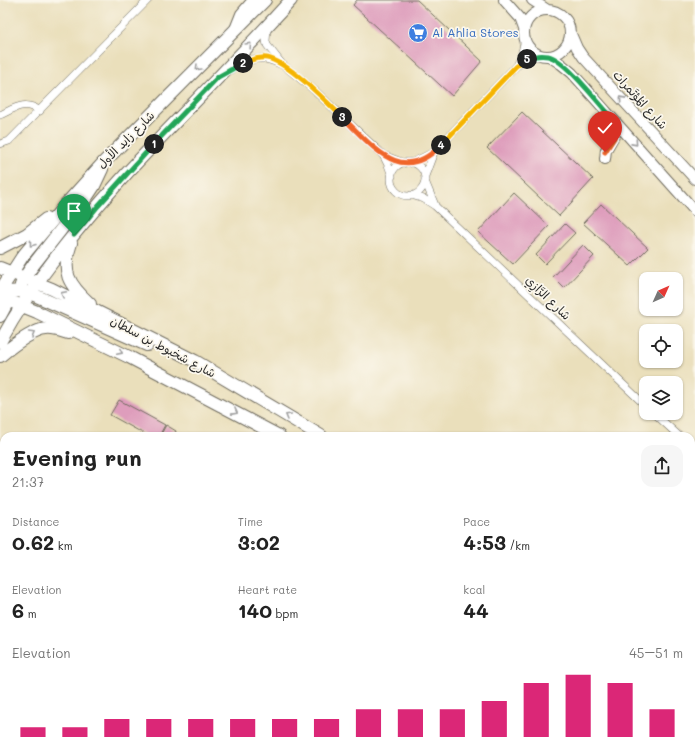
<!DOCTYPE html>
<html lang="en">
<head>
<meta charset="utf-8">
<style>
	body { margin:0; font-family:Mali,"Playpen Sans Arabic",sans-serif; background:#f6f6f6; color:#222; height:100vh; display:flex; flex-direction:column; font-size:15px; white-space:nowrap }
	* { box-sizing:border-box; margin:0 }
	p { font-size:13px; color:#767676 }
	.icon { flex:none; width:22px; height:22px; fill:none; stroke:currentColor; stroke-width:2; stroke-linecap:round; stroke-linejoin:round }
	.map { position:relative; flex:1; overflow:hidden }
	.details { position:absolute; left:0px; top:432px; width:695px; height:324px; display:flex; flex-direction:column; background:#fff; border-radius:12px 12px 0 0; box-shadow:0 1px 3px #0004 }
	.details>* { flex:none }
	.needle { width:26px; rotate:45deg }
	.tools { position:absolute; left:639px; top:272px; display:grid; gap:8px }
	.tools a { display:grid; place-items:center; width:44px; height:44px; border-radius:8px; background:#fff; box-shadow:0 1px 3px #0004; font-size:20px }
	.pin { position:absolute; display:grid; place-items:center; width:34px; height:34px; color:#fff; margin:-41px -17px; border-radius:50% 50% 50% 0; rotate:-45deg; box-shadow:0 0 4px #0007 }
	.pin .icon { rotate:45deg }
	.km { position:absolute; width:20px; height:20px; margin:-10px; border-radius:50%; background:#222; color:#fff; font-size:11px; line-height:20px; text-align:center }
	.round { display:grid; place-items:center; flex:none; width:42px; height:42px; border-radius:12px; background:#f6f6f6 }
	.head { display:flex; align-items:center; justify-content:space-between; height:68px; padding:0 12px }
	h1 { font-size:22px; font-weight:800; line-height:30px }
	.metrics { display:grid; grid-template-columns:repeat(3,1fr); gap:6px; height:68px; padding:4px 12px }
	.metrics div { display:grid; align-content:center }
	.metrics b { font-size:20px; font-weight:800 }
	.metrics small { font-size:11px; font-weight:400 }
	.metrics p { font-size:11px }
	.chart { height:112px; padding:8px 12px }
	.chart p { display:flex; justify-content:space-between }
	.chart svg { width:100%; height:72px; margin-top:4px; stroke:#db2777; stroke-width:6 }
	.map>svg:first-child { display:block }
</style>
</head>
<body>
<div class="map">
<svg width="695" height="756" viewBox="0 0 695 756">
	<rect width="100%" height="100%" fill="#fbf7ec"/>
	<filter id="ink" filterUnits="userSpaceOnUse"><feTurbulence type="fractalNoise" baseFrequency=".025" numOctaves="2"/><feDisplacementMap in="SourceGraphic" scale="8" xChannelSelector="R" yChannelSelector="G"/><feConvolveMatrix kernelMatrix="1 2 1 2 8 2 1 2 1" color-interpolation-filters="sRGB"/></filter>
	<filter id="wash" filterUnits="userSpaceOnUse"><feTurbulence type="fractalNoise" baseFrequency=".012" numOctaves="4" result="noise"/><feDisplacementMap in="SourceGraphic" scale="16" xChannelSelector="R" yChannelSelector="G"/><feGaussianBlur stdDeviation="0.9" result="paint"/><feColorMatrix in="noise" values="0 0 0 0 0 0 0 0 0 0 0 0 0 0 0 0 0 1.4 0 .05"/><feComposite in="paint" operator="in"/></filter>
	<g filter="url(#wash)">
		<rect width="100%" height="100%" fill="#eadfbb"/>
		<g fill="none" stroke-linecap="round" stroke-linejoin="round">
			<!-- stream -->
			<path stroke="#57afd4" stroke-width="2.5" d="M 0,560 L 4,561
				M 561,752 L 568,756"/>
		</g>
		<g id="blocks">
			<!-- building -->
			<path fill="#de9dbc" d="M 357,0 L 417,0 L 482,61 L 452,96 L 353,5 Z
				M 522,112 L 593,179 L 559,216 L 487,148 Z
				M 514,193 L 549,226 L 513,264 L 478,232 Z
				M 601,204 L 648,248 L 630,266 L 583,223 Z
				M 565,224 L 575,233 L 545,264 L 536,255 Z
				M 583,245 L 594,256 L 564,288 L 553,277 Z
				M 119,400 L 165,425 L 159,436 L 148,436 L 110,415 Z
				M 166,425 L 176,431 L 174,436 L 160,436 Z
				M 691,469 L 695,473 L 695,524 L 691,528 Z"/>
		</g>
	</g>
	<g filter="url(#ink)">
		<use href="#blocks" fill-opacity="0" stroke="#6e6a5d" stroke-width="1"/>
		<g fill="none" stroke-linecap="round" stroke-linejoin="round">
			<defs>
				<path id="street" d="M 267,29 L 266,41 L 267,45 L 282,64 L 314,90 L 383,155 L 388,165 L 392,176
					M 516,66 L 522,52 L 525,39
					M 230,70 C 249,59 260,54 280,64
					M 0,115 C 15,108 25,100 40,111
					M 0,144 L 9,141 L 14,136 L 148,0
					M 383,155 L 404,163
					M391 179a17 17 0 1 1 34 0a17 17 0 1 1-34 0Z
					M 411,163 L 434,152 L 516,66 L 529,58 L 541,55
					M 425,176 L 434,152
					M 425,181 L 435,205
					M 411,195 L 424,199 L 435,206 L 646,406
					M 654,413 L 679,436
					M 691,447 L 695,451
					M 691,568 L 695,563"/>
				<path id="secondary" d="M 504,0 L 520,18 L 524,29
					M 532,0 L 546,9
					M524 33a23 23 0 1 1 46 0a23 23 0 1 1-46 0Z
					M 235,29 L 241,14 L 253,0
					M 571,34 L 577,48 L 583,57 L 695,179
					M 549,56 L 561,64 L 572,73 L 695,211
					M 605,159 L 606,150 L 615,134 L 613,119"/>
				<path id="primary" d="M 71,243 C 61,272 68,284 90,304
					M 0,248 L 27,234 L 46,219
					M 0,268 L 52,289 L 195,361 L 321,436
					M 21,285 L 24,278 L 34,264 L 88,195 L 94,186 L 102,169
					M 0,291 L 22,257 L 66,204 L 104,162 L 265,0
					M 0,294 C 10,291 20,290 30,293 L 147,345
					M 0,297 L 37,312 L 129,357 L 279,436
					M 0,316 L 12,294
					M 0,342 C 34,280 80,225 127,173 C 181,115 238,59 291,0
					M 0,356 C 11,347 33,330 46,329 C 54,328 61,331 68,333
					M 691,687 L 695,690
					M 691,718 L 695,721"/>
			</defs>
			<!-- street casing -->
			<use href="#street" stroke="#6e6a5d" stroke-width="8"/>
			<!-- secondary casing -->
			<use href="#secondary" stroke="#6e6a5d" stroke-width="12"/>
			<!-- primary casing -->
			<use href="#primary" stroke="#6e6a5d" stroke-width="14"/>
			<!-- street -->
			<use href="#street" stroke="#fff" stroke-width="7"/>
			<!-- secondary -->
			<use href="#secondary" stroke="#fff" stroke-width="10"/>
			<!-- primary -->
			<use href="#primary" stroke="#fff" stroke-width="12"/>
		</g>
		<!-- one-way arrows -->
		<defs><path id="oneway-chevron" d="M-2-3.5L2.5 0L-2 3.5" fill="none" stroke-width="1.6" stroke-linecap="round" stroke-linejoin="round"/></defs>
		<g stroke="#a0a0a0">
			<use href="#oneway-chevron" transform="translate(249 45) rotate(-46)"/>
			<use href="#oneway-chevron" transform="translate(198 68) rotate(135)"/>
			<use href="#oneway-chevron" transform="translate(622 99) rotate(-132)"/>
			<use href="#oneway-chevron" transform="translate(635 143) rotate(48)"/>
			<use href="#oneway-chevron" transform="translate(32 244) rotate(128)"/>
			<use href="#oneway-chevron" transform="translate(63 294) rotate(-153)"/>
			<use href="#oneway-chevron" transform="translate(32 334) rotate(-30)"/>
			<use href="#oneway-chevron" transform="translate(120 352) rotate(26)"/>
			<use href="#oneway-chevron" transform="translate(235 412) rotate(28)"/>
			<use href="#oneway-chevron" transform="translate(288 416) rotate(-150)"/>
		</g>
	</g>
	<g fill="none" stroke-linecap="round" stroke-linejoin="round" filter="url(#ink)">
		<defs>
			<path id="split-1" d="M 74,235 L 98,206 L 154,144"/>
			<path id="split-2" d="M 154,144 L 218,77 L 243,63"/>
			<path id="split-3" d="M 243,63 C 250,60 258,57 267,58 C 288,62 326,101 342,117"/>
			<path id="split-4" d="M 342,117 C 372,145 401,187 441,145"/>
			<path id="split-5" d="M 441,145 L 516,66 L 527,59"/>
			<path id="split-6" d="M 527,59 C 533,56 541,55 548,56 C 566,60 600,105 613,119 L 614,127"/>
			<path id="split-7" d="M 605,152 L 614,138 L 614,127"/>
		</defs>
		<!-- split-1 casing -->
		<use href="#split-1" stroke="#fff" stroke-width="8"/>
		<!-- split-2 casing -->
		<use href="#split-2" stroke="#fff" stroke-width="8"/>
		<!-- split-3 casing -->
		<use href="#split-3" stroke="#fff" stroke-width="8"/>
		<!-- split-4 casing -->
		<use href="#split-4" stroke="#fff" stroke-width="8"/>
		<!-- split-5 casing -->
		<use href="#split-5" stroke="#fff" stroke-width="8"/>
		<!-- split-6 casing -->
		<use href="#split-6" stroke="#fff" stroke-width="8"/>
		<!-- split-7 casing -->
		<use href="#split-7" stroke="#fff" stroke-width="8"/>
		<!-- split-1 -->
		<use href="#split-1" stroke="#22a559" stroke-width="5"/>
		<!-- split-2 -->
		<use href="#split-2" stroke="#22a559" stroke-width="5"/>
		<!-- split-3 -->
		<use href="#split-3" stroke="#f5b400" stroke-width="5"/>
		<!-- split-4 -->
		<use href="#split-4" stroke="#f0652b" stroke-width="5"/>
		<!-- split-5 -->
		<use href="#split-5" stroke="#f5b400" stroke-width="5"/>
		<!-- split-6 -->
		<use href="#split-6" stroke="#22a559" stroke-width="5"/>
		<!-- split-7 -->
		<use href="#split-7" stroke="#f0652b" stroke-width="5"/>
	</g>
	<!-- icons -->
	<defs>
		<symbol id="supermarket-disc" viewBox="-11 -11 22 22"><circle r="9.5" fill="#3f7fe0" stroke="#fbf7ec"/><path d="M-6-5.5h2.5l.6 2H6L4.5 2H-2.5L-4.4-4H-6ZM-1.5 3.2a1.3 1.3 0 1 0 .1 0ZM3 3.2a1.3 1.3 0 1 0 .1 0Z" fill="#fff"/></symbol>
	</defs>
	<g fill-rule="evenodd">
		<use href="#supermarket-disc" x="407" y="22" width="22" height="22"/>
	</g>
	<g text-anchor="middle" stroke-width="3.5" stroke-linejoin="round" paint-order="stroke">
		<!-- shop labels -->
		<g font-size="12" fill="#366cbe" stroke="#fbf7ec" text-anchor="start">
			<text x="432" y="37">Al Ahlia Stores</text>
		</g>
		<!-- street labels -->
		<g font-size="12" fill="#2b2b2b" stroke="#fbf7ec">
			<text transform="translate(640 100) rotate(48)" y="4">شارع المُؤتَمرات</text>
			<text transform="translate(126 140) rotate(-45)" y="4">شارع زايد الأول</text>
			<text transform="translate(548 298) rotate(44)" y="4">شارع الرَّازِي</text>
			<text transform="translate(163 347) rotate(28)" y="4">شارع شخبوط بن سلطان</text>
		</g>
	</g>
</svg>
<div class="tools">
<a><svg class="needle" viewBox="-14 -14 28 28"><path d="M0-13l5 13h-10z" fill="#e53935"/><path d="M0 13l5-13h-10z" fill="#767676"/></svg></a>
<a><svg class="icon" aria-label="locate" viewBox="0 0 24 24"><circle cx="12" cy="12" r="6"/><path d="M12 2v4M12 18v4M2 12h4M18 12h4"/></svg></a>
<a><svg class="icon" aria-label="layers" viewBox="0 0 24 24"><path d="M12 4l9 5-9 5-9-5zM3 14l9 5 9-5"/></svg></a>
</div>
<div class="pin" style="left:74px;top:235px;background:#1e9e55"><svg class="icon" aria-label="arrive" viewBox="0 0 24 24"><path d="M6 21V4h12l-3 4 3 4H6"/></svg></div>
<div class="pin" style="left:605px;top:152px;background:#d93025"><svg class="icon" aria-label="check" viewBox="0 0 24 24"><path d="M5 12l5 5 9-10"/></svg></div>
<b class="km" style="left:154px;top:144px">1</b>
<b class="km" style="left:243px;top:63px">2</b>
<b class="km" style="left:342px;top:117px">3</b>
<b class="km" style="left:441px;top:145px">4</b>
<b class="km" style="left:527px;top:59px">5</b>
<section class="details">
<div class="head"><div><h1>Evening run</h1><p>21:37</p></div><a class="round"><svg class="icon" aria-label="share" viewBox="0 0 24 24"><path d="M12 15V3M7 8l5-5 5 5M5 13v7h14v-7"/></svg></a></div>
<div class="metrics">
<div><p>Distance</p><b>0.62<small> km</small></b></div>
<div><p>Time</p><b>3:02</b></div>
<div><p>Pace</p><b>4:53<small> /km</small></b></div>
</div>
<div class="metrics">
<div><p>Elevation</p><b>6<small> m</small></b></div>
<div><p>Heart rate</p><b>140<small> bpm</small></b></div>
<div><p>kcal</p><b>44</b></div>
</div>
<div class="chart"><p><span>Elevation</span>45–51 m</p>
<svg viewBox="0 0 160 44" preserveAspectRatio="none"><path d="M5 44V38M15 44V38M25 44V33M35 44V33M45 44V33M55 44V33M65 44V33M75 44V33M85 44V27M95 44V27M105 44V27M115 44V22M125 44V11M135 44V6M145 44V11M155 44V27"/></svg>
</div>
</section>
</div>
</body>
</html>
